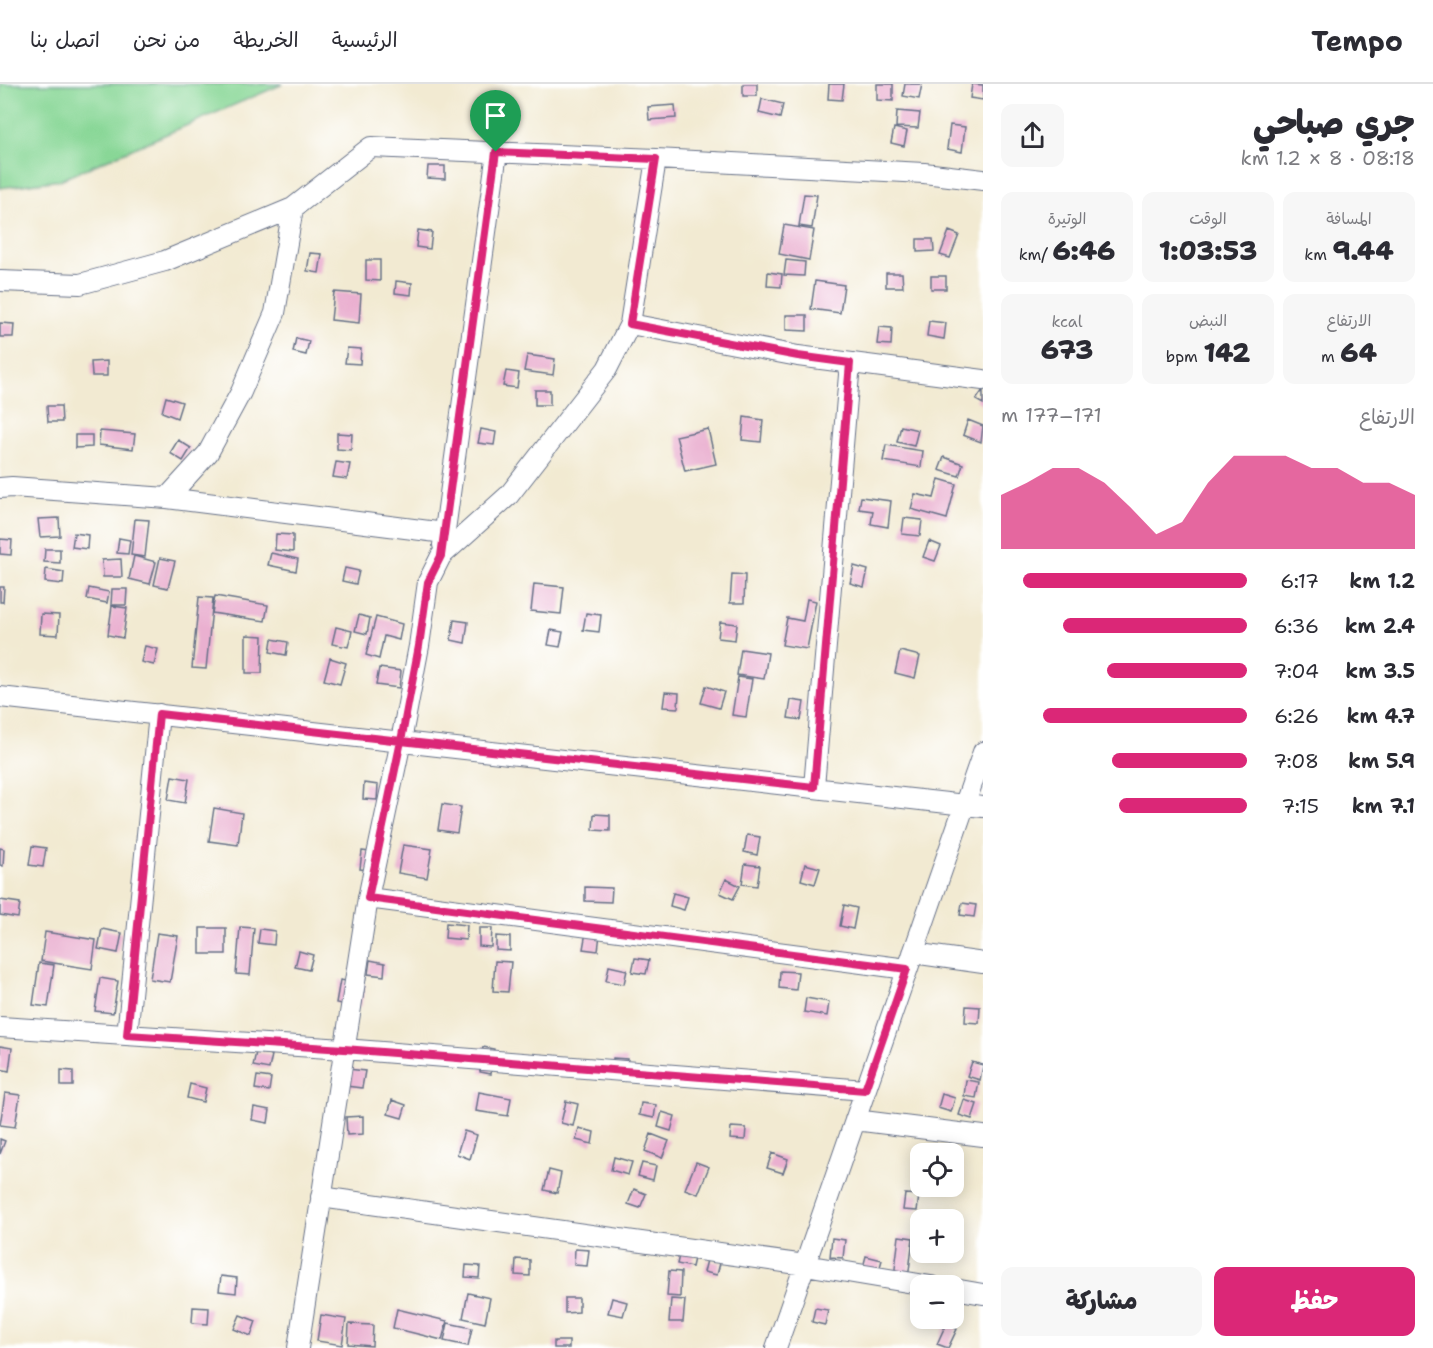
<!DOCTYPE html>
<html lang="ar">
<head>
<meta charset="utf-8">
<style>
	body { margin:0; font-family:"Shantell Sans","Playpen Sans Arabic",sans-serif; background:#f7f7f7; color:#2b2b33; direction:rtl; height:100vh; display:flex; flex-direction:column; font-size:22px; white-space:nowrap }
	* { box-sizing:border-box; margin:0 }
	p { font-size:20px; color:#7c7c81 }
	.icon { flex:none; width:33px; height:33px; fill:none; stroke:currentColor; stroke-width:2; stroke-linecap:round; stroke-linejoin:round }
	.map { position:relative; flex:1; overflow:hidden; direction:ltr }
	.details { display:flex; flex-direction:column; background:#fff; width:450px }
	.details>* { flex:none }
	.tools { position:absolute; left:910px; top:1059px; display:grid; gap:12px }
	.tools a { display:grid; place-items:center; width:54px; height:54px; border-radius:12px; background:#fff; box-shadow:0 3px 15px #0003; font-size:30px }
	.pin { position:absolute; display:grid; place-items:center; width:51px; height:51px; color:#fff; margin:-62px -26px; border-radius:50% 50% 50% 0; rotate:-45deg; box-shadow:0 0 6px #0007 }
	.pin .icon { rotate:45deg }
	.round { display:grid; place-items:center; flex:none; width:63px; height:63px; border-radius:12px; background:#f7f7f7 }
	.headline { display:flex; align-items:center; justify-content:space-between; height:102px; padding:0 18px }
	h1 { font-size:33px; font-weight:800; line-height:45px }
	.figures { display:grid; grid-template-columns:repeat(3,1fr); gap:9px; height:102px; padding:6px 18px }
	.figures div { display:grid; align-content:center; border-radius:12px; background:#f7f7f7; text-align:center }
	.figures b { font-size:26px; font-weight:800 }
	.figures small { font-size:16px; font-weight:400 }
	.figures p { font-size:16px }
	.chart { height:168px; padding:12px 18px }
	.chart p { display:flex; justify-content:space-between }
	.chart svg { width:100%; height:108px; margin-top:6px; fill:#db2777; opacity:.7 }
	.action { display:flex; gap:12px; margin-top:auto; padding:12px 18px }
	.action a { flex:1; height:69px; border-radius:12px; background:#db2777; color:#fff; font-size:24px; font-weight:800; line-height:69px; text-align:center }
	.action a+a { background:#f7f7f7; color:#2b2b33 }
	ul { padding:0 18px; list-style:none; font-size:20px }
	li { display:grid; grid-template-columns:96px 72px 1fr; align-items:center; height:45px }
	li i { height:15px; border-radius:8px; background:#db2777 }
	header { display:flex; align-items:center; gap:36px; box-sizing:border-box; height:84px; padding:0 30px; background:#fff; border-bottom:2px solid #e1e1e2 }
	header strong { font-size:28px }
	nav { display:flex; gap:33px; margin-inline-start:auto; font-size:21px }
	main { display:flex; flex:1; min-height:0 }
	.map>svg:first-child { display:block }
</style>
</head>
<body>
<header>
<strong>Tempo</strong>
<nav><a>الرئيسية</a><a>الخريطة</a><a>من نحن</a><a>اتصل بنا</a></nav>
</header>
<main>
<section class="details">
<div class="headline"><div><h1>جري صباحي</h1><p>08:18 · 8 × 1.2 km</p></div><a class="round"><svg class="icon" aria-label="share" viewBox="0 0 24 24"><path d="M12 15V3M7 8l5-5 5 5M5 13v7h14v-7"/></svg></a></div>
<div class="figures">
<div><p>المسافة</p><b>9.44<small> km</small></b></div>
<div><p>الوقت</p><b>1:03:53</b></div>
<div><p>الوتيرة</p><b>6:46<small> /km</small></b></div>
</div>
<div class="figures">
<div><p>الارتفاع</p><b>64<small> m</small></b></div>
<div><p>النبض</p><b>142<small> bpm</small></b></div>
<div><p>kcal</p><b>673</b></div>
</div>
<div class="chart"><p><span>الارتفاع</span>171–177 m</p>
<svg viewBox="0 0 160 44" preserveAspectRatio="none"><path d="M0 44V22L10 17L20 11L30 11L40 17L50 27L60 38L70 33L80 17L90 6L100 6L110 6L120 11L130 11L140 17L150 17L160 22V44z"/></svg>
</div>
<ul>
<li><b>1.2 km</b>6:17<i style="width:91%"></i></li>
<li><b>2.4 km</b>6:36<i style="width:75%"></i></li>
<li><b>3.5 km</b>7:04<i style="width:57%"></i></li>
<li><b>4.7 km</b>6:26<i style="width:83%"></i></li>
<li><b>5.9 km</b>7:08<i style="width:55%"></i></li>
<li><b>7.1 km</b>7:15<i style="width:52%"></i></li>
</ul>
<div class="action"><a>حفظ</a><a>مشاركة</a></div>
</section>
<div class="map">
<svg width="983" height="1264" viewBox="0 0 983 1264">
	<rect width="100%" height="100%" fill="#fff"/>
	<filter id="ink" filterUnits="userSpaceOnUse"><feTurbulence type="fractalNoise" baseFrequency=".0167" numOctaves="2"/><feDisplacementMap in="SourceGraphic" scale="12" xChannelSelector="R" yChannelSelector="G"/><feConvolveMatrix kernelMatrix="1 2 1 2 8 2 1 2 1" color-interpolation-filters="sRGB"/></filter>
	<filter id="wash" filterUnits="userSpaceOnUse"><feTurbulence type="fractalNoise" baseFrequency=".008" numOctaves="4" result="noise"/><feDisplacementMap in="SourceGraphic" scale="24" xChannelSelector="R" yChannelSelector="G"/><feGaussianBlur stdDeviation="1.35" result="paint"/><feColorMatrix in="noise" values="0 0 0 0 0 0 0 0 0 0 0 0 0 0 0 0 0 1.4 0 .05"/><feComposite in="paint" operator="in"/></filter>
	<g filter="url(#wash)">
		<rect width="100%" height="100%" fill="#f2ead2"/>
		<!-- green -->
		<path fill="#88d796" stroke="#52837a" stroke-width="1.5" d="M 0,0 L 283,0 L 60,96 L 0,104 Z"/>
		<g id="blocks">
			<!-- building -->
			<path fill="#eab0d0" d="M 743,0 L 757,0 L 757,12 L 743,12 Z
				M 829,0 L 844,0 L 842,16 L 828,15 Z
				M 877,0 L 893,0 L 893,17 L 877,16 Z
				M 905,0 L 922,0 L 919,15 L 903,12 Z
				M 972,0 L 983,1 L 983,16 L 970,14 Z
				M 762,15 L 783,20 L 780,34 L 759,29 Z
				M 675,21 L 676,34 L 649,36 L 648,23 Z
				M 897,27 L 920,29 L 918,44 L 896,43 Z
				M 950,41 L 965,43 L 962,68 L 947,65 Z
				M 894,44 L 907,47 L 904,62 L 891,59 Z
				M 428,82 L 445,82 L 445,95 L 427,94 Z
				M 804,110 L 817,111 L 812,144 L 799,142 Z
				M 784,141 L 814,146 L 809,176 L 779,170 Z
				M 418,146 L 432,148 L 430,165 L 416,163 Z
				M 949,147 L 959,151 L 950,174 L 940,171 Z
				M 917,155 L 933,155 L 934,167 L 917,168 Z
				M 310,169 L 322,170 L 319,189 L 307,187 Z
				M 366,176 L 380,176 L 380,197 L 366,196 Z
				M 786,176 L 805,178 L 804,192 L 784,191 Z
				M 768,188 L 782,190 L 781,203 L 767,202 Z
				M 886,189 L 902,189 L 903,203 L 886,203 Z
				M 931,192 L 946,192 L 946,205 L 931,205 Z
				M 396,197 L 412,199 L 411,211 L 395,209 Z
				M 815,197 L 844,201 L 840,229 L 811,225 Z
				M 334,208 L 361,210 L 359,239 L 331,236 Z
				M 786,231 L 807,231 L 807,247 L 786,246 Z
				M 929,237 L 946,239 L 944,255 L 927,252 Z
				M 0,239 L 14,240 L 13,253 L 0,253 Z
				M 879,243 L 892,244 L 891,261 L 877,260 Z
				M 296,254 L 309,257 L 306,271 L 293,268 Z
				M 347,264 L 361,265 L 360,280 L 345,279 Z
				M 527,271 L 555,275 L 553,291 L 524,287 Z
				M 107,277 L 107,292 L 92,292 L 91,278 Z
				M 506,287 L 519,289 L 517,304 L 503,302 Z
				M 535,306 L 550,306 L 550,321 L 535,321 Z
				M 983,306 L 983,320 L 976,316 Z
				M 166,313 L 182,318 L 177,334 L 162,328 Z
				M 47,322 L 61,322 L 62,338 L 48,338 Z
				M 744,333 L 763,336 L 761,358 L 742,356 Z
				M 968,336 L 983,342 L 981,358 L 963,351 Z
				M 901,342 L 918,346 L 914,362 L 897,358 Z
				M 481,345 L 496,348 L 494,361 L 478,359 Z
				M 708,345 L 716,380 L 685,387 L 676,352 Z
				M 100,347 L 135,350 L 133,365 L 99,361 Z
				M 337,349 L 352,350 L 351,366 L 337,365 Z
				M 75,351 L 92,351 L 92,363 L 75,364 Z
				M 178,356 L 191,364 L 183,377 L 170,369 Z
				M 886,361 L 923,367 L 921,383 L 883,377 Z
				M 944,373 L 963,380 L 959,392 L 939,386 Z
				M 336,378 L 350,380 L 347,395 L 333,393 Z
				M 939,395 L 956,400 L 947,435 L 911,425 L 915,410 L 934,414 Z
				M 861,413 L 891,417 L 888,443 L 871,440 L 873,427 L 859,425 Z
				M 59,434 L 60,452 L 40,453 L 38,435 Z
				M 904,434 L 922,436 L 920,452 L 902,450 Z
				M 135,435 L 149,436 L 145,473 L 131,471 Z
				M 74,449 L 88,451 L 87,465 L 72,463 Z
				M 276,450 L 293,451 L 293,468 L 275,466 Z
				M 119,454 L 130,456 L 128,470 L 117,469 Z
				M 0,455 L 12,456 L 11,471 L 0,470 Z
				M 929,457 L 941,462 L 935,477 L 923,473 Z
				M 45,465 L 60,465 L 60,479 L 44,478 Z
				M 271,469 L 298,475 L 296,487 L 268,481 Z
				M 134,472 L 156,478 L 150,500 L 129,495 Z
				M 160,474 L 175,477 L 168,504 L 154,501 Z
				M 121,475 L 122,493 L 103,493 L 102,476 Z
				M 854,482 L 868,486 L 864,503 L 850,499 Z
				M 345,484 L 359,487 L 356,500 L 342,497 Z
				M 46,485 L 64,488 L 63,500 L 45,498 Z
				M 732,490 L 745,491 L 744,519 L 730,519 Z
				M 534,500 L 564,503 L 561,530 L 531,527 Z
				M 0,503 L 4,503 L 3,518 L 0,518 Z
				M 89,504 L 109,508 L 107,519 L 87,515 Z
				M 112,505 L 127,505 L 126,521 L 111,521 Z
				M 215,512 L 268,521 L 265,537 L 212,529 Z
				M 199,513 L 213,514 L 206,585 L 192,584 Z
				M 807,515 L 816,517 L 807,565 L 782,561 L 787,534 L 803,537 Z
				M 112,522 L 127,524 L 123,554 L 108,551 Z
				M 586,529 L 601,531 L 599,548 L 583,546 Z
				M 41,530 L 59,531 L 58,551 L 40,550 Z
				M 359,531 L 370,534 L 367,550 L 355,547 Z
				M 376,533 L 402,540 L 399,556 L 384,552 L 379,575 L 366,571 Z
				M 454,536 L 468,538 L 465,559 L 451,556 Z
				M 720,538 L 737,540 L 735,556 L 718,554 Z
				M 336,543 L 352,547 L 348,563 L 332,560 Z
				M 551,546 L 563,548 L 560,563 L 548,561 Z
				M 246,551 L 263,552 L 262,589 L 246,589 Z
				M 272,555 L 288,558 L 286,571 L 270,568 Z
				M 145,562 L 158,565 L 154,581 L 141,578 Z
				M 741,565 L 768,569 L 764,595 L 737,591 Z
				M 900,567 L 920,572 L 915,594 L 895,589 Z
				M 330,574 L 346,579 L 340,600 L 324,596 Z
				M 379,584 L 401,587 L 399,604 L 376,601 Z
				M 738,593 L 752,595 L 746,633 L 732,631 Z
				M 706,602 L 724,608 L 719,624 L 701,619 Z
				M 665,608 L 679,609 L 678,624 L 663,623 Z
				M 791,616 L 804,618 L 801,636 L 788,634 Z
				M 172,692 L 189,695 L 185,719 L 168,716 Z
				M 364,699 L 378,701 L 377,716 L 363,715 Z
				M 442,720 L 461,723 L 457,749 L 438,746 Z
				M 214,724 L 242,729 L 238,761 L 209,757 Z
				M 594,730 L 610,731 L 610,747 L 593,746 Z
				M 747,751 L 760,753 L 757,771 L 744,768 Z
				M 403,761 L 432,765 L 427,794 L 398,789 Z
				M 32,762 L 46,764 L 43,783 L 29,781 Z
				M 0,764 L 4,765 L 3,782 L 0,781 Z
				M 362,767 L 378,769 L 375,787 L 360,785 Z
				M 745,780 L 760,782 L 757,802 L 742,800 Z
				M 805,780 L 820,784 L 815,800 L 801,796 Z
				M 726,795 L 740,802 L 733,815 L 720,809 Z
				M 585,803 L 612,804 L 611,818 L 585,817 Z
				M 673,809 L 688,813 L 684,826 L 670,822 Z
				M 0,816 L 20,819 L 18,834 L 0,831 Z
				M 962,819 L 976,821 L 974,833 L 960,831 Z
				M 844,821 L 857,824 L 853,845 L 840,842 Z
				M 446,839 L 467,841 L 466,856 L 445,854 Z
				M 240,843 L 254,844 L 250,891 L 236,890 Z
				M 200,844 L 226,844 L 226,870 L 200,870 Z
				M 479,844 L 492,844 L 491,863 L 479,862 Z
				M 102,845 L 122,849 L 118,869 L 98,865 Z
				M 260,845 L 275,847 L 274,861 L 258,859 Z
				M 45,848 L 96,856 L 92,885 L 41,877 Z
				M 586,848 L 600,850 L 598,867 L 583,865 Z
				M 157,849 L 178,852 L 170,898 L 150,895 Z
				M 496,852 L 510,853 L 510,867 L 496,866 Z
				M 299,867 L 313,871 L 309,886 L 295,883 Z
				M 635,874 L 649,876 L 646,890 L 632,888 Z
				M 370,876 L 385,879 L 384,892 L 368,890 Z
				M 495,877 L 511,878 L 508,908 L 493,907 Z
				M 39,879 L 54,881 L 48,923 L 33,921 Z
				M 609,882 L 627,886 L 624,900 L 606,897 Z
				M 780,887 L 798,888 L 796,906 L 779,904 Z
				M 100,894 L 118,897 L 113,929 L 95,927 Z
				M 340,896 L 365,900 L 361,923 L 336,919 Z
				M 806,914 L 829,918 L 827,932 L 804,928 Z
				M 966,922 L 980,923 L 979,939 L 965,938 Z
				M 0,962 L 12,964 L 9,987 L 0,985 Z
				M 483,963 L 494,965 L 491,990 L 480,988 Z
				M 256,968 L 272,971 L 269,985 L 253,982 Z
				M 613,974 L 627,975 L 626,990 L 612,989 Z
				M 972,978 L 983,981 L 980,996 L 967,992 Z
				M 348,985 L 365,987 L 362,1004 L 346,1002 Z
				M 61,986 L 73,987 L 73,1002 L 61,1002 Z
				M 257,992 L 271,994 L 269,1007 L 255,1005 Z
				M 966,996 L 979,998 L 976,1014 L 964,1012 Z
				M 190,1000 L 206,1004 L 203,1018 L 187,1014 Z
				M 479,1008 L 511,1014 L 508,1032 L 476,1027 Z
				M 5,1009 L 20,1011 L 15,1043 L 0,1041 Z
				M 942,1010 L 955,1014 L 951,1028 L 938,1024 Z
				M 392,1016 L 406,1021 L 402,1034 L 388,1030 Z
				M 964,1016 L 977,1020 L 972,1035 L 959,1031 Z
				M 566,1017 L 578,1020 L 573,1042 L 561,1039 Z
				M 641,1019 L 656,1021 L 654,1034 L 639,1031 Z
				M 254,1023 L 270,1026 L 268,1039 L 252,1036 Z
				M 662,1028 L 675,1032 L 671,1047 L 658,1043 Z
				M 363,1032 L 363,1050 L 347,1051 L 346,1033 Z
				M 731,1043 L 746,1044 L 745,1056 L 730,1055 Z
				M 579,1044 L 594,1048 L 592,1060 L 576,1056 Z
				M 464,1047 L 477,1051 L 470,1075 L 457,1070 Z
				M 651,1050 L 669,1057 L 662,1074 L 645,1067 Z
				M 0,1055 L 5,1057 L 0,1070 Z
				M 772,1069 L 788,1075 L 783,1089 L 767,1084 Z
				M 614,1073 L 632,1078 L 628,1091 L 611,1086 Z
				M 696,1078 L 709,1083 L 698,1110 L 685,1105 Z
				M 642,1079 L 656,1082 L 653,1096 L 638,1092 Z
				M 549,1086 L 561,1089 L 557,1109 L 544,1106 Z
				M 634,1105 L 646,1110 L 640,1124 L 628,1120 Z
				M 905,1110 L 919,1111 L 917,1127 L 903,1126 Z
				M 899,1152 L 913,1154 L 908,1195 L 894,1193 Z
				M 832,1154 L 845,1156 L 843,1174 L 830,1173 Z
				M 575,1165 L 589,1166 L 587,1182 L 574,1181 Z
				M 680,1167 L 695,1170 L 692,1183 L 677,1180 Z
				M 866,1172 L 882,1176 L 878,1190 L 862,1187 Z
				M 516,1175 L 530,1176 L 530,1192 L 515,1191 Z
				M 707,1176 L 720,1179 L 717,1191 L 704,1188 Z
				M 466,1181 L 480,1182 L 479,1194 L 465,1193 Z
				M 669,1187 L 681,1188 L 680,1213 L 667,1212 Z
				M 221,1192 L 237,1194 L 236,1209 L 219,1207 Z
				M 468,1209 L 490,1214 L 485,1239 L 463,1234 Z
				M 565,1214 L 579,1214 L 579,1228 L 565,1229 Z
				M 612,1214 L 627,1218 L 623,1232 L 608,1229 Z
				M 671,1215 L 685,1216 L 683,1238 L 669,1238 Z
				M 193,1223 L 209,1224 L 208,1240 L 192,1239 Z
				M 815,1224 L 828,1226 L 825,1241 L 812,1238 Z
				M 397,1225 L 447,1237 L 442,1256 L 393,1244 Z
				M 240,1231 L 256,1237 L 251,1252 L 234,1245 Z
				M 321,1231 L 346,1235 L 342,1261 L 317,1257 Z
				M 448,1239 L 472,1244 L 468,1262 L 444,1257 Z
				M 349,1240 L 373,1241 L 372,1262 L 348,1260 Z
				M 946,1240 L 957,1245 L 948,1264 L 937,1260 Z
				M 554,1257 L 569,1257 L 569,1264 L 554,1264 Z"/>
		</g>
	</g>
	<g filter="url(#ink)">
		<use href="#blocks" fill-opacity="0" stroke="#667087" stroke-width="1.5"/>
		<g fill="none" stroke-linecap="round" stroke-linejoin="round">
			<defs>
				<path id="street" d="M 0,197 L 80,200 L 165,177 L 293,124 L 371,63 L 656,75 L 924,89 L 983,96
					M 630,240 L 798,272 L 983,296
					M 0,404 L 12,403 L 167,414 L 445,449
					M 167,414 L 208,369 L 241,308 L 275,229 L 293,124
					M 443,461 L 497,68
					M 0,613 L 983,723
					M 814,703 L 850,279
					M 368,814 L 907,885
					M 913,869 L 983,879
					M 0,943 L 344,965 L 865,1006
					M 127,951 L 159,630
					M 855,1036 L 983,1052
					M 321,1113 L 805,1181 L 931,1202
					M 954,1205 L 983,1210
					M 298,1264 L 368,814 L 401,657 L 419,562 L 428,498 L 441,472 L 509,411 L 607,285 L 630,240 L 656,75
					M 776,1264 L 983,668"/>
			</defs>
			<!-- street casing -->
			<use href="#street" stroke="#667087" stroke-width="22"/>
			<!-- street -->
			<use href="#street" stroke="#fff" stroke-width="20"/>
		</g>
	</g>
	<g fill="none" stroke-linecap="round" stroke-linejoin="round" filter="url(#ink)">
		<defs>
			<path id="route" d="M 496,68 L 441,472 L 428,498 L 419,562 L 401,657 L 159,630 L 127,951 L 344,965 L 865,1006 L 907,885 L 368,814 L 401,657 L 814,703 L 850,279 L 798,272 L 630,240 L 656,75 L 496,68"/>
		</defs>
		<!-- route casing -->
		<use href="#route" stroke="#fff" stroke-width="12"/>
		<!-- route -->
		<use href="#route" stroke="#db2777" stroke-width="8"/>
	</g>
</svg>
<div class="tools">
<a><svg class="icon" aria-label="locate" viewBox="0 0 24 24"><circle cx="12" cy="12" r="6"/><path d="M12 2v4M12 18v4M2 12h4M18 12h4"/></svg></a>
<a>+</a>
<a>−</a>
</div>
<div class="pin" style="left:496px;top:68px;background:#1e9e55"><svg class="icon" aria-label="arrive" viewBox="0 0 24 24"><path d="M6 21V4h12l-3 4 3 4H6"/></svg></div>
</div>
</main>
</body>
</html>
